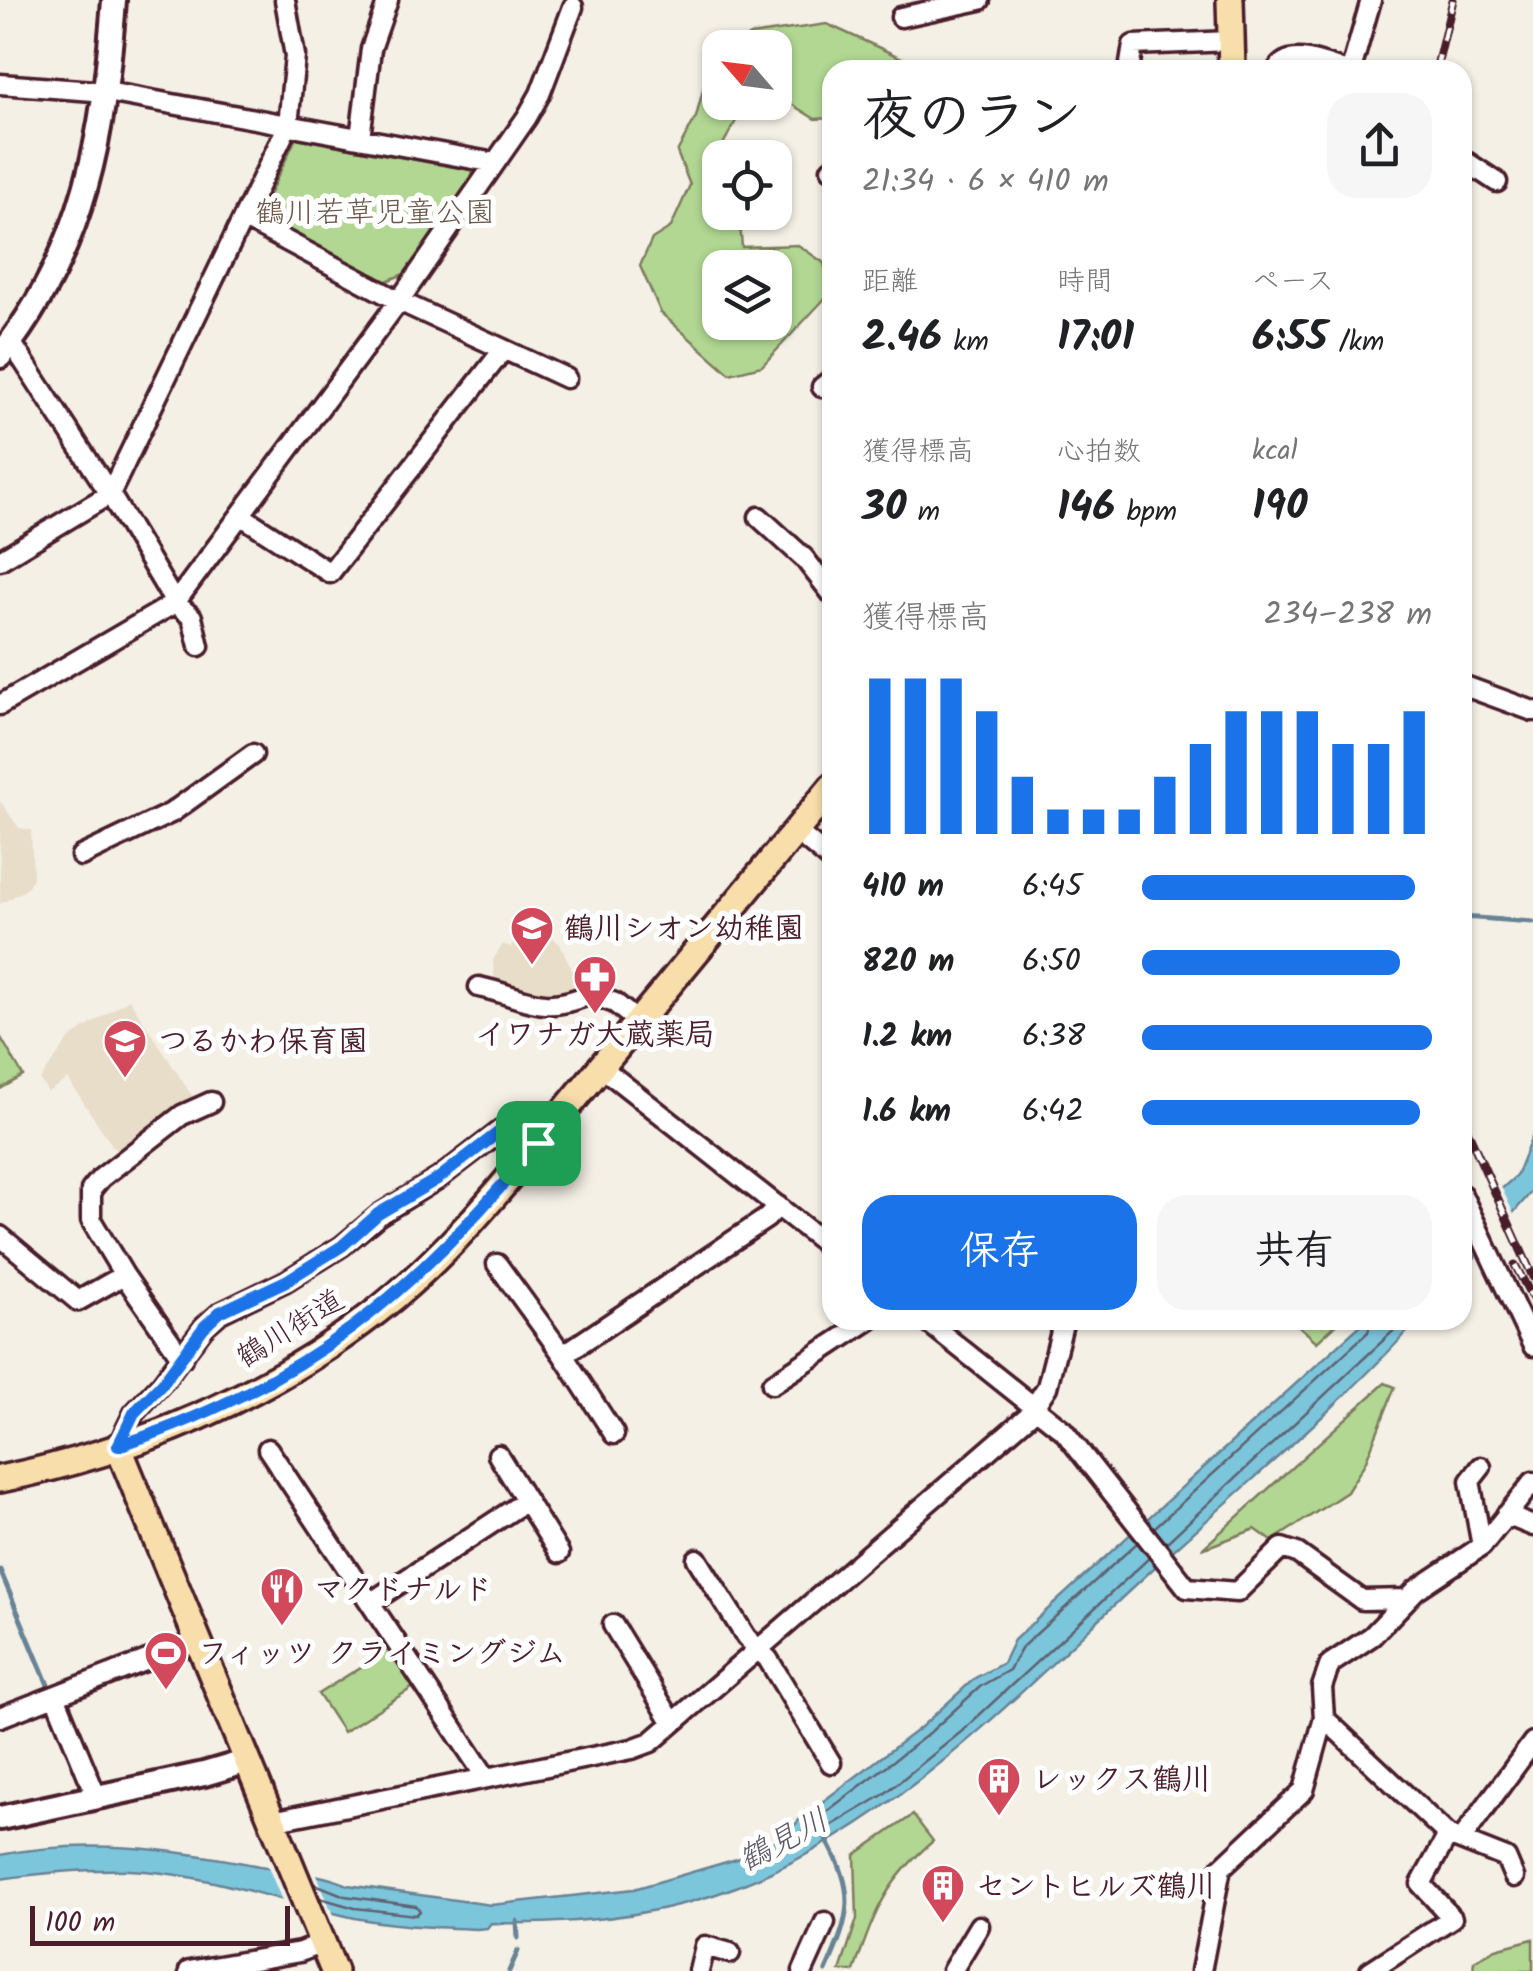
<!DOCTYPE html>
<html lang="ja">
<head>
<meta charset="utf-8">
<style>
	body { margin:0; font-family:Kalam,"Klee One",sans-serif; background:#f6f6f6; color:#202124; height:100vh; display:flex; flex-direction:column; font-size:38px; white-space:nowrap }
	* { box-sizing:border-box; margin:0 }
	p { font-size:32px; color:#757577 }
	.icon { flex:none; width:55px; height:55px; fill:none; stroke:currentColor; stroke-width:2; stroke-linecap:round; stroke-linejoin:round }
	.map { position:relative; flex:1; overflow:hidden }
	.details { position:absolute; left:822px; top:60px; width:650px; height:1270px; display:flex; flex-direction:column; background:#fff; border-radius:30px; box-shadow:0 2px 8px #0004 }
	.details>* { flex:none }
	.needle { width:65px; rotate:298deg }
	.buttons { position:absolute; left:702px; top:30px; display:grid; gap:20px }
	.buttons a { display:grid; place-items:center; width:90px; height:90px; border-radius:20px; background:#fff; box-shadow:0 2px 8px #0004; font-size:50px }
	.scale { position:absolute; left:30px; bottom:25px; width:260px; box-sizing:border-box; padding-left:10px; border:5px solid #4a1f2b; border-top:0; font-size:28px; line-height:35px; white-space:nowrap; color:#4a1f2b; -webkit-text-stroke:8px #fff; paint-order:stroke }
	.pin { position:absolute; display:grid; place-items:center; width:85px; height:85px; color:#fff; margin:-42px; border-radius:20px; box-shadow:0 5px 15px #0006 }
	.round { display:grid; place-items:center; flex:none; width:105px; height:105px; border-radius:30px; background:#f6f6f6 }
	.overview { display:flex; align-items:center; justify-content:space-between; height:170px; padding:0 40px }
	h1 { font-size:55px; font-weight:700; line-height:75px }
	.figures { display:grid; grid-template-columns:repeat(3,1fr); gap:15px; height:170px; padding:10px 40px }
	.figures div { display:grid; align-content:center }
	.figures b { font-size:42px; font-weight:700 }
	.figures small { font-size:28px; font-weight:400 }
	.figures p { font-size:28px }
	.chart { height:280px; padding:20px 40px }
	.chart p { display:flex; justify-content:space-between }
	.chart svg { width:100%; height:180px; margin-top:10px; stroke:#1a73e8; stroke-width:6 }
	.button { display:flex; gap:20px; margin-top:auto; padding:20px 40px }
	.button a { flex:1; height:115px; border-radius:30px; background:#1a73e8; color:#fff; font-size:40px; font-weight:700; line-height:115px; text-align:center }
	.button a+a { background:#f6f6f6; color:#202124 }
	ul { padding:0 40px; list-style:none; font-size:32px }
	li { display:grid; grid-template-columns:160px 120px 1fr; align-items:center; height:75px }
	li i { height:25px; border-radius:12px; background:#1a73e8 }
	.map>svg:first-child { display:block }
</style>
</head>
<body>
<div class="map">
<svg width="1533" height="1971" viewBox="0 0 1533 1971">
	<rect width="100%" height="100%" fill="#f4f0e6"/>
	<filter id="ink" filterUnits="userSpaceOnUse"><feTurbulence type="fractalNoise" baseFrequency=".01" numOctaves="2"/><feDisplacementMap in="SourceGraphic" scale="20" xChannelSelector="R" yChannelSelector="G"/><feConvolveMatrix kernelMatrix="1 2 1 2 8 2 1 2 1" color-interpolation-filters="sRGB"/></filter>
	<g filter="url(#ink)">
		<!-- built -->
		<path fill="#e7ddc8" d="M 0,801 L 19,828 L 31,830 L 33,878 L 25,890 L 0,904 Z
			M 534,921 L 560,944 L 580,987 L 577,994 L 561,1000 L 518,995 L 495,982 L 493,960 L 503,944 L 510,947 Z
			M 129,999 L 196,1102 L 120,1157 L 68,1079 L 48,1092 L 40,1080 L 70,1038 Z"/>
		<!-- green -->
		<path fill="#b1d792" stroke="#7e7b5e" stroke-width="2.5" fill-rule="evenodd" d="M 827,24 L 928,70 L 832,70 L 832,118 L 815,119 L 775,94 L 775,48 L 732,47 L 750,35 Z
			M 720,55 L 720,102 L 746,103 L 717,155 L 720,160 L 720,212 L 739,213 L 742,247 L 798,245 L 824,263 L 831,292 L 762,366 L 730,374 L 661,313 L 640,266 L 652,239 L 671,227 L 690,185 L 677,152 L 696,117 L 706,78 ZM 720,268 L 775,268 L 775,322 L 720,322 Z
			M 296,138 L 471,170 L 474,181 L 409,272 L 384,282 L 259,216 Z
			M 0,1036 L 23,1076 L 0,1089 Z
			M 1292,1320 L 1341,1320 L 1317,1342 Z
			M 1385,1383 L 1395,1387 L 1365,1463 L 1347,1492 L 1272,1541 L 1255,1529 L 1202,1549 Z
			M 391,1648 L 415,1686 L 343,1732 L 318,1694 Z
			M 913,1815 L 933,1841 C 884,1883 875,1912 854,1971 L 840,1971 L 857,1919 L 855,1855 Z
			M 1533,1939 L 1533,1971 L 1473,1971 L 1474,1961 L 1496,1949 Z"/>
		<!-- water -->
		<path fill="#7cc6dc" stroke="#688395" stroke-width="2.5" d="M 1533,1134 L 1533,1190 L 1463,1271 L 1463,1223 L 1516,1176 Z
			M 1366,1320 L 1418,1320 C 1338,1409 1242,1487 1154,1568 C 1026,1685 901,1824 736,1887 C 658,1917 573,1925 491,1923 L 487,1928 L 477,1929 C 436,1927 395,1926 355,1918 C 285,1903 217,1877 145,1871 C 97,1867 48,1872 0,1879 L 0,1855 C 86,1838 174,1849 259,1866 C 289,1871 319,1873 348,1885 L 491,1905 L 634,1889 L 747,1856 L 786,1835 L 801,1818 L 920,1728 L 975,1678 L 1003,1663 L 1014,1640 Z"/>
		<!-- pier -->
		<path fill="#f4f0e6" d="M 1500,1184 L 1516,1219 L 1495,1242 L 1478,1203 Z
			M 266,1862 L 315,1869 L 334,1918 L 283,1903 Z"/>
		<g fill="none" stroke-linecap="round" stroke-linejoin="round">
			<!-- shore -->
			<path stroke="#5e6272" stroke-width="2.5" d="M 1154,1528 L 1368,1332 L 1371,1320
				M 1137,1543 L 1023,1646 L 1009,1670 L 981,1686 L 926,1736 L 809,1825 L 802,1833 L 802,1838 L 809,1839 L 883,1795 L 961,1732 L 1149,1558
				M 1166,1543 L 1405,1320
				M 315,1884 L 345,1896 L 416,1906 L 420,1911 L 416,1915 L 355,1908 L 320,1898"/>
			<!-- stream -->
			<path stroke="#688395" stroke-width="5" d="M 1462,917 L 1533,922
				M 0,1570 L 48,1685
				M 825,1837 C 857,1893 851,1914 826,1971
				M 517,1921 L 518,1938
				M 509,1971 L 518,1951"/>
			<defs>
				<path id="street" d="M 901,17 L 980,0
					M 1129,70 L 1133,45 L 1231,41
					M 1277,70 C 1289,49 1321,63 1341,70
					M 1351,70 L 1371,0
					M 0,84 L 107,92 L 495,163
					M 360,138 L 371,49 L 388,0
					M 1462,159 L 1497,182
					M 831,169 L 832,169
					M 245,219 L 399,301 L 566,378
					M 11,342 L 110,494 L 175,603 L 192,617 L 199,646
					M 822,387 L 832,379
					M 240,515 L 330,573 L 503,350
					M 759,517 L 804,558 L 832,594
					M 0,560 L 110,494 L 288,125 L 295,56 L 285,0
					M 1462,685 L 1533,711
					M 0,705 L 175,603 L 399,301 L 527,117 L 540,94 L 573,7
					M 796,831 L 832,861
					M 81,856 L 171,813 L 253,754
					M 479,987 C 526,997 541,1016 590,994 L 615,1003 L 638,1022
					M 601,1067 L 832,1249
					M 1462,1195 L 1533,1346
					M 0,1236 L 78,1301 L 124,1275
					M 497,1264 L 563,1355 L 614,1434
					M 925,1320 L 1063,1430 L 1187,1588 L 1237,1592 L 1282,1548 L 1297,1553 L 1362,1600 L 1407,1599
					M 563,1355 L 767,1218 L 778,1206
					M 182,1358 L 124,1275 L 91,1220 L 91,1190 L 101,1178 L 182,1115 L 211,1102
					M 772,1384 L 869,1320
					M 118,1446 L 134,1413 L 161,1384 L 204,1327 L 220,1313 L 286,1281 L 342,1246 L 379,1215 L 439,1178 L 503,1129 L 514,1127 L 538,1143
					M 268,1449 L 485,1776
					M 498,1455 L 559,1553
					M 1481,1467 L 1470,1481 L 1482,1546
					M 1506,1515 L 1533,1526
					M 697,1559 L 746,1637 L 768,1659 L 831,1763
					M 370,1603 L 526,1501
					M 613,1625 L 673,1723
					M 55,1696 L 97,1798
					M 0,1717 L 199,1640
					M 1324,1718 L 1448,1835 L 1506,1858 L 1514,1877
					M 272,1821 L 632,1749 L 651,1742 L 1028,1416 L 1047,1387 L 1064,1320
					M 1461,1840 L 1533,1742
					M 189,1971 L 300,1952 L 322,1943
					M 699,1971 L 705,1946 L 730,1953
					M 803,1971 L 825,1922
					M 952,1971 L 979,1926
					M 1201,1971 L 1221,1868 L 1304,1790 L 1324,1718 L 1322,1687 L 1330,1664 L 1372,1636 L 1416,1590 L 1482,1546 L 1533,1482
					M 1370,1971 L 1452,1918 L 1421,1884 L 1448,1835"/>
				<path id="secondary" d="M 0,356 C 86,247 104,134 114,0
					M 0,1818 L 204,1774 L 248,1761"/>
				<path id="primary" d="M 1230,0 L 1232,70
					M 118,1446 L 334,1971
					M 0,1479 C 135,1452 268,1396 377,1311 C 456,1249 518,1167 582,1090 C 666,989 749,888 832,787"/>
			</defs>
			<!-- street casing -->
			<use href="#street" stroke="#4a1f2b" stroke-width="25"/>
			<!-- secondary casing -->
			<use href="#secondary" stroke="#4a1f2b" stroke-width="30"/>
			<!-- primary casing -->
			<use href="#primary" stroke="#4a1f2b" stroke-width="32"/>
			<!-- street -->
			<use href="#street" stroke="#fff" stroke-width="18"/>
			<!-- secondary -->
			<use href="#secondary" stroke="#fff" stroke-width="22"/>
			<!-- primary -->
			<use href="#primary" stroke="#f8deab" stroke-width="25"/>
			<defs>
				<path id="rail" d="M 1436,70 L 1453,0
					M 1462,1119 L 1533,1277
					M 1515,1265 L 1533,1299"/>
			</defs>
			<!-- rail casing -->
			<use href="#rail" stroke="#4a1f2b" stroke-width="9"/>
			<!-- rail -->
			<use href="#rail" stroke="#fff" stroke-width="5" stroke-dasharray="15" stroke-linecap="butt"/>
		</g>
	</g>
	<g fill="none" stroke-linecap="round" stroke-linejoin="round" filter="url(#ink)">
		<defs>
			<path id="route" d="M 514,1127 L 538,1143 C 413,1294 306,1384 118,1446 L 134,1413 L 162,1384 L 204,1327 L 220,1312 L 286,1281 L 342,1246 L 378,1214 L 439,1178 L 503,1129 Z"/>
		</defs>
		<!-- route casing -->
		<use href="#route" stroke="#fff" stroke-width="20"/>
		<!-- route -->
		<use href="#route" stroke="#1a73e8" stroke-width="12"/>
	</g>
	<!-- icons -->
	<defs>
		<symbol id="school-pin" viewBox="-11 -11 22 30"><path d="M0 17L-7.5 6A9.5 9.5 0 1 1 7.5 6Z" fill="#d1495b" stroke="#fff"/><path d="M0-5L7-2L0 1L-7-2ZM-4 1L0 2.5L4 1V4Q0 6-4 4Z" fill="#fff"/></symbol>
		<symbol id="pharmacy-pin" viewBox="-11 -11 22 30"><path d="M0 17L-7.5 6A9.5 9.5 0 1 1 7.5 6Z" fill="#d1495b" stroke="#fff"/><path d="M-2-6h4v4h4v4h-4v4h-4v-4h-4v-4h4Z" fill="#fff"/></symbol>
		<symbol id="restaurant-pin" viewBox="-11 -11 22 30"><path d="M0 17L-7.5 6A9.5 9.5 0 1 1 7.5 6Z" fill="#d1495b" stroke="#fff"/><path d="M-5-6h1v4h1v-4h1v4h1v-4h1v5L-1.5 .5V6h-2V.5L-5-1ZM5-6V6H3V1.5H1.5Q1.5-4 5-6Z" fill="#fff"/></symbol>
		<symbol id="stadium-pin" viewBox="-11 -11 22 30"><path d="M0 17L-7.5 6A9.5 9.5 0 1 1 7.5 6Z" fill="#d1495b" stroke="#fff"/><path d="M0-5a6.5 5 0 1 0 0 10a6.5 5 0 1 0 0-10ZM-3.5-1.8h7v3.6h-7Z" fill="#fff"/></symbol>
		<symbol id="building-pin" viewBox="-11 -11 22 30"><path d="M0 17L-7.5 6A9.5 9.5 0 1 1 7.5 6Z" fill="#d1495b" stroke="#fff"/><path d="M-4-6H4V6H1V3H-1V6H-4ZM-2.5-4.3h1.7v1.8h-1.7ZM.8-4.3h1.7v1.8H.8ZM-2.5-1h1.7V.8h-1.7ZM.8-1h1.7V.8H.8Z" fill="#fff"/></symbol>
	</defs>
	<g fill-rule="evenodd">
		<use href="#school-pin" x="507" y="903" width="50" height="68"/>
		<use href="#pharmacy-pin" x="570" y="952" width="50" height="68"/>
		<use href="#school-pin" x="100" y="1016" width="50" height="68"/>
		<use href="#restaurant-pin" x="257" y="1564" width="50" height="68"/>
		<use href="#stadium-pin" x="141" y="1628" width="50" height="68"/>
		<use href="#building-pin" x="974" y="1754" width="50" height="68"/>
		<use href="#building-pin" x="918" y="1861" width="50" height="68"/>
	</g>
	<g text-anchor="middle" stroke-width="10" stroke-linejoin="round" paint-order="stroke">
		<!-- park labels -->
		<g font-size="30" fill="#69564a" stroke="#fff">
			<text x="375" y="222">鶴川若草児童公園</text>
		</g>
		<!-- poi labels -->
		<g font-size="30" font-weight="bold" fill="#4a1f2b" stroke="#fff" text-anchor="start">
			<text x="564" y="938">鶴川シオン幼稚園</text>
			<text x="595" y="1044" text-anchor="middle">イワナガ大蔵薬局</text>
			<text x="158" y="1051">つるかわ保育園</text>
			<text x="314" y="1599">マクドナルド</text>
			<text x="198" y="1663">フィッツ クライミングジム</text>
			<text x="1032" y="1789">レックス鶴川</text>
			<text x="976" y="1896">セントヒルズ鶴川</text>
		</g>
		<!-- street labels -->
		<g font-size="30" fill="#4a1f2b" stroke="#fff">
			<text transform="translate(290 1328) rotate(-32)" y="10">鶴川街道</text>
		</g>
		<!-- water labels -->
		<g font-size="32" font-style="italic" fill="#5c5969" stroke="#fff">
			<text transform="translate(783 1839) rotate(-28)" y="11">鶴見川</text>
		</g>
	</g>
</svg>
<div class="buttons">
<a><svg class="needle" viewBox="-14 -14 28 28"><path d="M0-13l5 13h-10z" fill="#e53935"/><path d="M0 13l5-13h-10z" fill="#757577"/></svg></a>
<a><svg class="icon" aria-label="locate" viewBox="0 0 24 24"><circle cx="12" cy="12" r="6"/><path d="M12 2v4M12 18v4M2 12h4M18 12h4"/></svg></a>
<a><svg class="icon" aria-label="layers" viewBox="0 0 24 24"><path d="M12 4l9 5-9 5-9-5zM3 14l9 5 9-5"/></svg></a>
</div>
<div class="scale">100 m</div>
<div class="pin" style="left:538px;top:1143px;background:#1e9e55"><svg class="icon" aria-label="arrive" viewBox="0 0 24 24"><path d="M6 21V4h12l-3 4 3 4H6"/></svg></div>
<section class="details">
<div class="overview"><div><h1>夜のラン</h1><p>21:34 · 6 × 410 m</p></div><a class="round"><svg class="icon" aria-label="share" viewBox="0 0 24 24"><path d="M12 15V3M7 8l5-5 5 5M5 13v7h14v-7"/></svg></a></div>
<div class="figures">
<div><p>距離</p><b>2.46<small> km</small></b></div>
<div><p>時間</p><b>17:01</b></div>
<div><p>ペース</p><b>6:55<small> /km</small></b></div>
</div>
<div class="figures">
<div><p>獲得標高</p><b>30<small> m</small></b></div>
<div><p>心拍数</p><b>146<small> bpm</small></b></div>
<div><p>kcal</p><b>190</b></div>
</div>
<div class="chart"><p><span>獲得標高</span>234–238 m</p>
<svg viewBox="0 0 160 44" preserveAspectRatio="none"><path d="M5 44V6M15 44V6M25 44V6M35 44V14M45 44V30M55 44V38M65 44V38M75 44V38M85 44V30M95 44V22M105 44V14M115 44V14M125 44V14M135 44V22M145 44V22M155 44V14"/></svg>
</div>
<ul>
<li><b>410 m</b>6:45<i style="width:94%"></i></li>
<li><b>820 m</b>6:50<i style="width:89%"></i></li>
<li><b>1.2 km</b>6:38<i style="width:100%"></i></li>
<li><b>1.6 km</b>6:42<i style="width:96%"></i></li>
</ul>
<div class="button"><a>保存</a><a>共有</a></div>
</section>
</div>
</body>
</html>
